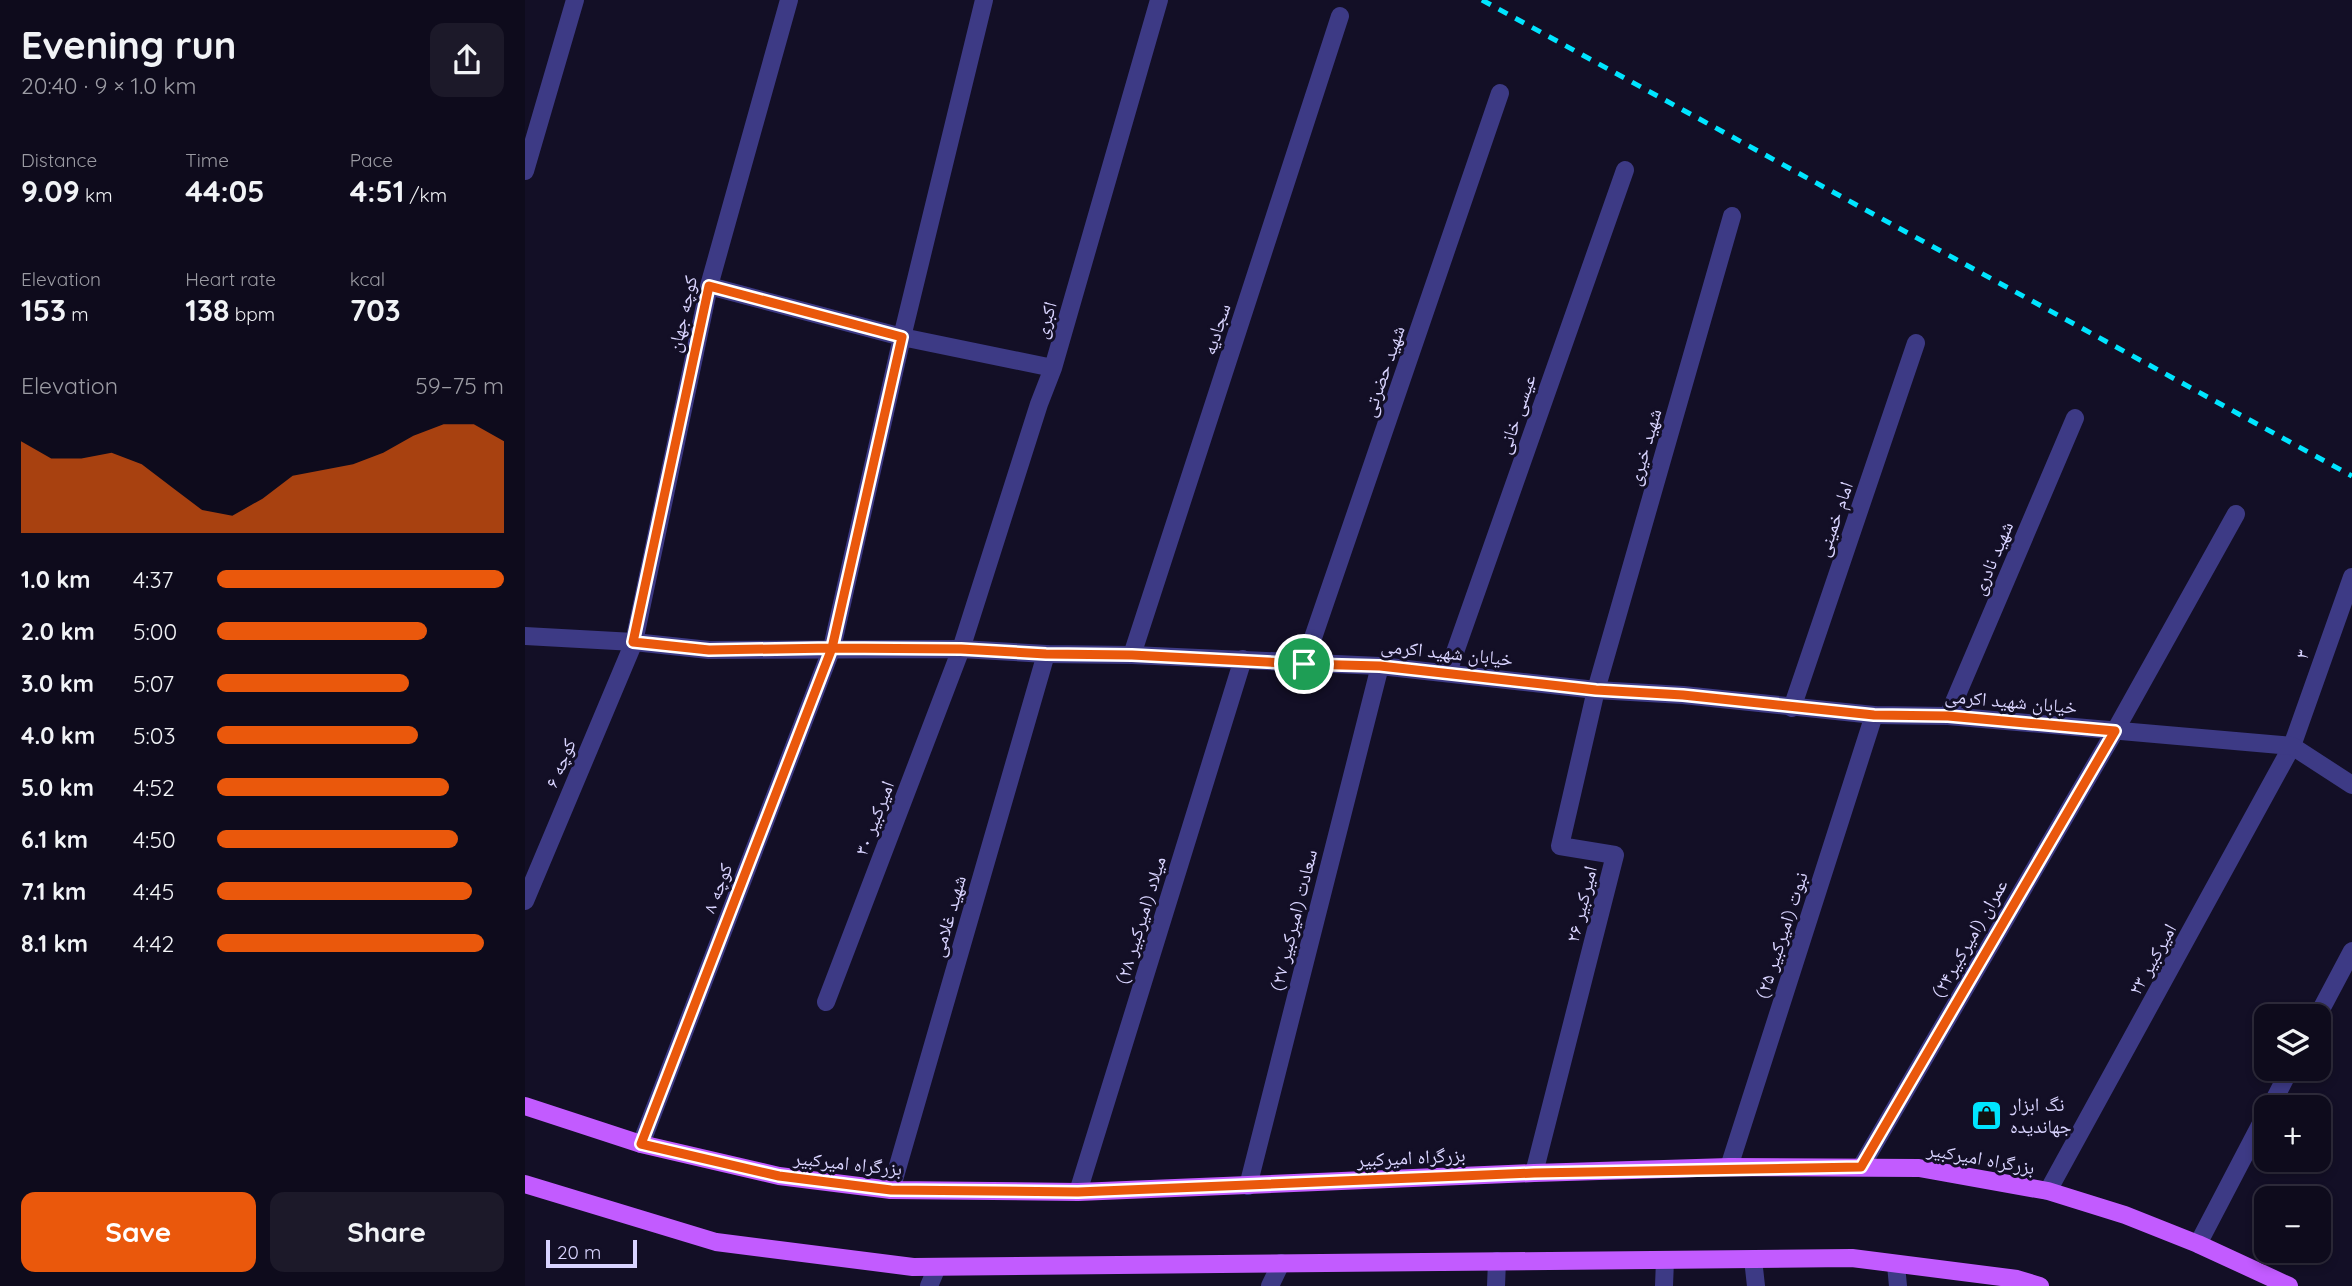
<!DOCTYPE html>
<html lang="en">
<head>
<meta charset="utf-8">
<style>
	body { margin:0; font-family:Quicksand,"Noto Naskh Arabic",sans-serif; background:#1c1929; color:#f1f3f6; height:100vh; display:flex; flex-direction:column; font-size:26px; white-space:nowrap }
	* { box-sizing:border-box; margin:0 }
	p { font-size:23px; color:#9b9ba3 }
	.icon { flex:none; width:38px; height:38px; fill:none; stroke:currentColor; stroke-width:2; stroke-linecap:round; stroke-linejoin:round }
	.map { position:relative; flex:1; overflow:hidden }
	.drawer { display:flex; flex-direction:column; background:#0e0b1c; width:525px }
	.drawer>* { flex:none }
	.controls { position:absolute; left:1729px; top:1004px; display:grid; gap:14px }
	.controls a { display:grid; place-items:center; width:77px; height:77px; border-radius:14px; background:#0e0b1c; box-shadow:0 4px 10px #0003,0 0 0 2px #2e2b3b; font-size:35px }
	.scale { position:absolute; left:21px; bottom:18px; width:91px; box-sizing:border-box; padding-left:7px; border:4px solid #d9d4ff; border-top:0; font-size:19px; line-height:24px; white-space:nowrap; color:#d9d4ff; -webkit-text-stroke:5px #130f26; paint-order:stroke }
	.pin { position:absolute; display:grid; place-items:center; width:60px; height:60px; color:#fff; margin:-30px; border:4px solid #fff; border-radius:50%; box-shadow:0 2px 7px #0007 }
	.round { display:grid; place-items:center; flex:none; width:74px; height:74px; border-radius:14px; background:#1c1929 }
	.summary { display:flex; align-items:center; justify-content:space-between; height:119px; padding:0 21px }
	h1 { font-size:38px; font-weight:800; line-height:52px }
	.figures { display:grid; grid-template-columns:repeat(3,1fr); gap:10px; height:119px; padding:7px 21px }
	.figures div { display:grid; align-content:center }
	.figures b { font-size:30px; font-weight:800 }
	.figures small { font-size:19px; font-weight:400 }
	.figures p { font-size:19px }
	.chart { height:196px; padding:14px 21px }
	.chart p { display:flex; justify-content:space-between }
	.chart svg { width:100%; height:126px; margin-top:7px; fill:#ea580c; opacity:.7 }
	.action { display:flex; gap:14px; margin-top:auto; padding:14px 21px }
	.action a { flex:1; height:80px; border-radius:14px; background:#ea580c; color:#fff; font-size:28px; font-weight:800; line-height:80px; text-align:center }
	.action a+a { background:#1c1929; color:#f1f3f6 }
	ul { padding:0 21px; list-style:none; font-size:23px }
	li { display:grid; grid-template-columns:112px 84px 1fr; align-items:center; height:52px }
	li i { height:18px; border-radius:9px; background:#ea580c }
	main { display:flex; flex:1; min-height:0 }
	.map>svg:first-child { display:block }
</style>
</head>
<body>
<main>
<section class="drawer">
<div class="summary"><div><h1>Evening run</h1><p>20:40 · 9 × 1.0 km</p></div><a class="round"><svg class="icon" aria-label="share" viewBox="0 0 24 24"><path d="M12 15V3M7 8l5-5 5 5M5 13v7h14v-7"/></svg></a></div>
<div class="figures">
<div><p>Distance</p><b>9.09<small> km</small></b></div>
<div><p>Time</p><b>44:05</b></div>
<div><p>Pace</p><b>4:51<small> /km</small></b></div>
</div>
<div class="figures">
<div><p>Elevation</p><b>153<small> m</small></b></div>
<div><p>Heart rate</p><b>138<small> bpm</small></b></div>
<div><p>kcal</p><b>703</b></div>
</div>
<div class="chart"><p><span>Elevation</span>59–75 m</p>
<svg viewBox="0 0 160 44" preserveAspectRatio="none"><path d="M0 44V12L10 18L20 18L30 16L40 20L50 28L60 36L70 38L80 32L90 24L100 22L110 20L120 16L130 10L140 6L150 6L160 12V44z"/></svg>
</div>
<ul>
<li><b>1.0 km</b>4:37<i style="width:100%"></i></li>
<li><b>2.0 km</b>5:00<i style="width:73%"></i></li>
<li><b>3.0 km</b>5:07<i style="width:67%"></i></li>
<li><b>4.0 km</b>5:03<i style="width:70%"></i></li>
<li><b>5.0 km</b>4:52<i style="width:81%"></i></li>
<li><b>6.1 km</b>4:50<i style="width:84%"></i></li>
<li><b>7.1 km</b>4:45<i style="width:89%"></i></li>
<li><b>8.1 km</b>4:42<i style="width:93%"></i></li>
</ul>
<div class="action"><a>Save</a><a>Share</a></div>
</section>
<div class="map">
<svg width="1827" height="1286" viewBox="0 0 1827 1286">
	<rect width="100%" height="100%" fill="#130f26"/>
	<g fill="none" stroke-linecap="round" stroke-linejoin="round">
		<!-- service -->
		<path stroke="#3d3a85" stroke-width="18" d="M 0,171 L 50,0
			M 184,286 L 377,337 L 528,368
			M 607,655 L 815,16
			M 779,664 L 975,93
			M 923,672 L 1100,170
			M 1267,708 L 1391,343
			M 1423,716 L 1550,418
			M 0,901 L 109,642 L 184,286 L 264,0
			M 301,1002 L 436,649 L 514,404 L 528,368 L 634,0
			M 1792,1017 L 1827,951
			M 1745,1108 L 1765,1069
			M 116,1144 L 307,648 L 377,337 L 459,0
			M 1204,1167 L 1349,715
			M 1336,1167 L 1590,731 L 1711,514
			M 1009,1173 L 1090,855 L 1035,846 L 1071,690 L 1207,216
			M 723,1186 L 855,666
			M 366,1190 L 521,654
			M 1523,1191 L 1767,746 L 1827,577
			M 553,1192 L 718,659
			M 1673,1244 L 1741,1114
			M 1228,1259 L 1231,1286
			M 1371,1265 L 1373,1286
			M 745,1286 L 756,1263
			M 971,1286 L 972,1261
			M 1139,1286 L 1140,1260"/>
		<!-- minor -->
		<path stroke="#3d3a85" stroke-width="18" d="M 0,636 L 109,642 L 184,650 L 436,649 L 521,654 L 607,655 L 855,666 L 1071,690 L 1158,695 L 1349,715 L 1423,716 L 1767,746 L 1827,785
			M 404,1286 L 412,1267"/>
		<!-- primary -->
		<path stroke="#c25bff" stroke-width="18" d="M 0,1106 L 116,1144 L 254,1176 L 366,1190 L 553,1192 L 1009,1173 L 1204,1167 L 1394,1168 L 1523,1191 L 1600,1215 L 1673,1244 L 1764,1286
			M 0,1184 L 191,1242 L 388,1267 L 1327,1258 L 1492,1279 L 1515,1286"/>
		<!-- rail -->
		<path stroke="#00e5ff" stroke-width="5" stroke-dasharray="10 9" stroke-linecap="butt" d="M 957,0 L 1827,476"/>
	</g>
	<g fill="none" stroke-linecap="round" stroke-linejoin="round">
		<defs>
			<path id="route" d="M 779,664 L 607,655 L 521,654 L 436,649 L 307,648 L 377,337 L 184,286 L 108,642 L 184,650 L 307,648 L 116,1144 L 254,1176 L 366,1190 L 553,1192 L 1009,1173 L 1336,1167 L 1590,731 L 1423,716 L 1349,715 L 1158,695 L 1071,690 L 855,666 L 779,664"/>
		</defs>
		<!-- route casing -->
		<use href="#route" stroke="#fff" stroke-width="14"/>
		<!-- route -->
		<use href="#route" stroke="#ea580c" stroke-width="9"/>
	</g>
	<!-- icons -->
	<defs>
		<symbol id="shop-square" viewBox="-11 -11 22 22"><rect x="-9" y="-9" width="18" height="18" rx="4" fill="#00e5ff" stroke="#130f26"/><path d="M-5-2.5h2.3a2.7 3.5 0 0 1 5.4 0H5L5.5 6h-11ZM-1.5-2.5h3a1.5 2.3 0 0 0-3 0Z" fill="#111"/></symbol>
	</defs>
	<g fill-rule="evenodd">
		<use href="#shop-square" x="1444" y="1098" width="35" height="35"/>
	</g>
	<g text-anchor="middle" stroke-width="6" stroke-linejoin="round" paint-order="stroke">
		<!-- street labels -->
		<g font-size="19" fill="#d9d4ff" stroke="#130f26">
			<text transform="translate(157 314) rotate(-77)" y="7">کوچه جهان</text>
			<text transform="translate(520 320) rotate(-74)" y="7">اکبری</text>
			<text transform="translate(691 329) rotate(-72)" y="7">سجادیه</text>
			<text transform="translate(858 371) rotate(-71)" y="7">شهید حضرتی</text>
			<text transform="translate(991 414) rotate(-71)" y="7">عیسی خانی</text>
			<text transform="translate(1119 447) rotate(-74)" y="7">شهید خیری</text>
			<text transform="translate(1309 519) rotate(-71)" y="7">امام خمینی</text>
			<text transform="translate(1467 558) rotate(-67)" y="7">شهید نادری</text>
			<text transform="translate(922 652) rotate(6)" y="7">خیابان شهید اکرمی</text>
			<text transform="translate(1777 654) rotate(-70)" y="7">۳</text>
			<text transform="translate(1486 701) rotate(5)" y="7">خیابان شهید اکرمی</text>
			<text transform="translate(35 763) rotate(-67)" y="7">کوچه ۶</text>
			<text transform="translate(349 818) rotate(-69)" y="7">امیرکبیر ۳۰</text>
			<text transform="translate(192 888) rotate(-69)" y="7">کوچه ۸</text>
			<text transform="translate(1056 904) rotate(-76)" y="7">امیرکبیر ۲۶</text>
			<text transform="translate(423 916) rotate(-74)" y="7">شهید غلامی</text>
			<text transform="translate(615 920) rotate(-73)" y="7">میلاد (امیرکبیر ۲۸)</text>
			<text transform="translate(768 920) rotate(-76)" y="7">سعادت (امیرکبیر ۲۷)</text>
			<text transform="translate(1256 935) rotate(-72)" y="7">نبوت (امیرکبیر ۲۵)</text>
			<text transform="translate(1444 938) rotate(-60)" y="7">عمران (امیرکبیر۲۴)</text>
			<text transform="translate(1627 959) rotate(-61)" y="7">امیرکبیر ۲۳</text>
			<text transform="translate(886 1157) rotate(-3)" y="7">بزرگراه امیرکبیر</text>
			<text transform="translate(1456 1158) rotate(10)" y="7">بزرگراه امیرکبیر</text>
			<text transform="translate(323 1163) rotate(6)" y="7">بزرگراه امیرکبیر</text>
		</g>
		<!-- poi labels -->
		<g font-size="19" fill="#d9d4ff" stroke="#130f26" text-anchor="start">
			<text x="1485" y="1111">نگ ابزار<tspan x="1485" dy="22">جهاندیده</tspan></text>
		</g>
	</g>
</svg>
<div class="controls">
<a><svg class="icon" aria-label="layers" viewBox="0 0 24 24"><path d="M12 4l9 5-9 5-9-5zM3 14l9 5 9-5"/></svg></a>
<a>+</a>
<a>−</a>
</div>
<div class="scale">20 m</div>
<div class="pin" style="left:779px;top:664px;background:#1e9e55"><svg class="icon" aria-label="arrive" viewBox="0 0 24 24"><path d="M6 21V4h12l-3 4 3 4H6"/></svg></div>
</div>
</main>
</body>
</html>
